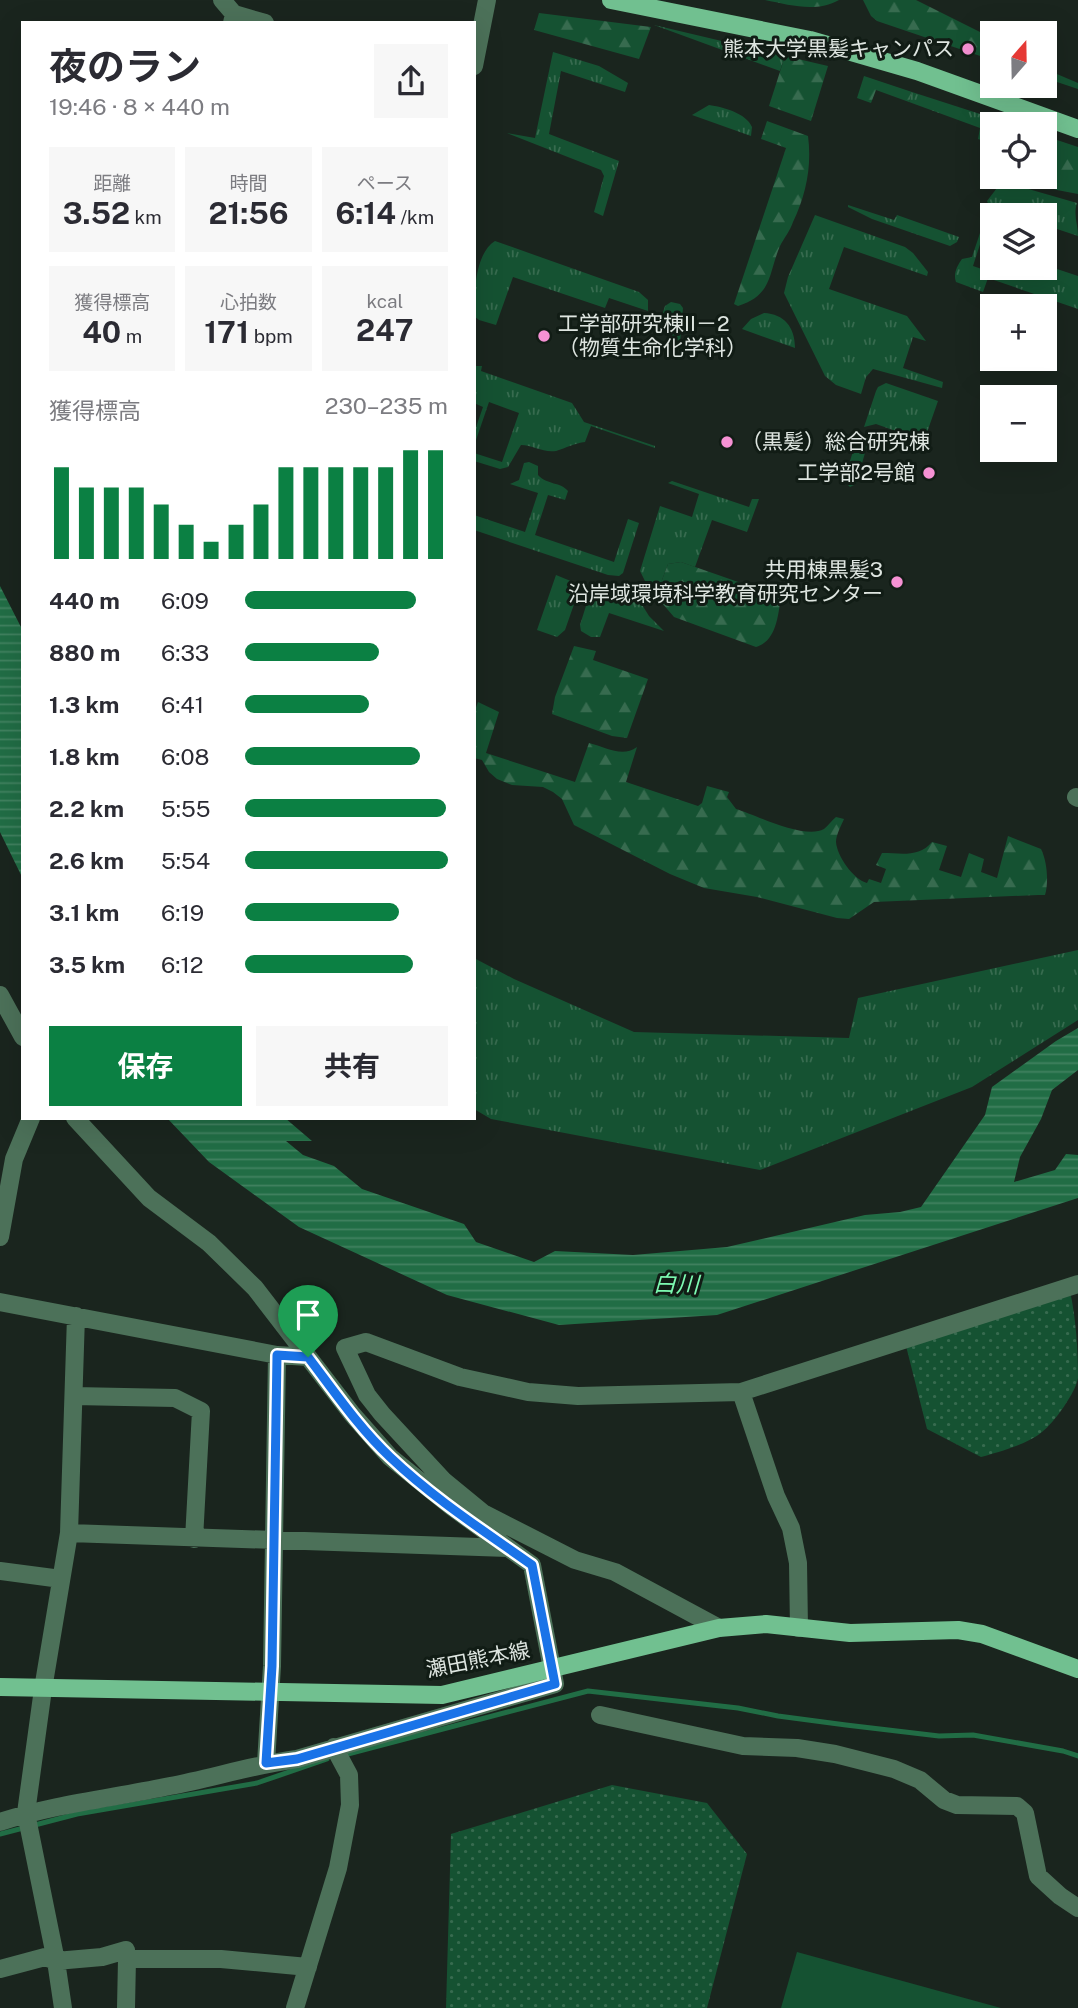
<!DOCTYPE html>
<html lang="ja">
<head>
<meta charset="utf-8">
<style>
	body { margin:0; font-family:"Public Sans","Noto Sans JP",sans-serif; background:#f7f7f7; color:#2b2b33; height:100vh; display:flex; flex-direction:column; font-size:26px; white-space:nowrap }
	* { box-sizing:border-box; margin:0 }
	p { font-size:23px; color:#7c7c81 }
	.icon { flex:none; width:38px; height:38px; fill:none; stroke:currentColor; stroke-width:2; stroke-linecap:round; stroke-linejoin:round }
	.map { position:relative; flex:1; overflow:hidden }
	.sheet { position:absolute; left:21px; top:21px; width:455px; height:1099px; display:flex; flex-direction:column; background:#fff; border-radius:0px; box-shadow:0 7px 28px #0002 }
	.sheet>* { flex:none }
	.needle { width:46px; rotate:20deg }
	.fabs { position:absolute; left:980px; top:21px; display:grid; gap:14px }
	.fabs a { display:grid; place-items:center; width:77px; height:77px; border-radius:0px; background:#fff; box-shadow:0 7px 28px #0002; font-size:35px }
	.pin { position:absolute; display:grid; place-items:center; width:60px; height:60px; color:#fff; margin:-72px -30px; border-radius:50% 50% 50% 0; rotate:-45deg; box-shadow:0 0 7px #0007 }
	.pin .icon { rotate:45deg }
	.round { display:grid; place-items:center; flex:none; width:74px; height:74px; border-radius:0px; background:#f7f7f7 }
	.headline { display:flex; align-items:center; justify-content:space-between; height:119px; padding:0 28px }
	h1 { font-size:38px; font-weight:700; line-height:52px }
	.figures { display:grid; grid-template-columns:repeat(3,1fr); gap:10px; height:119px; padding:7px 28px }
	.figures div { display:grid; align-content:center; border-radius:0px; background:#f7f7f7; text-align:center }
	.figures b { font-size:30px; font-weight:700 }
	.figures small { font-size:19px; font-weight:400 }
	.figures p { font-size:19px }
	.chart { height:196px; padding:14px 28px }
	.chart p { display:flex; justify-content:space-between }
	.chart svg { width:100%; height:126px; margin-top:7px; stroke:#0b8043; stroke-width:6 }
	.button { display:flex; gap:14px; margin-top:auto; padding:14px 28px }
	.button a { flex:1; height:80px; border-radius:0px; background:#0b8043; color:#fff; font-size:28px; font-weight:700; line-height:80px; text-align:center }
	.button a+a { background:#f7f7f7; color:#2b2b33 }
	ul { padding:0 28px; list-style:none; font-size:23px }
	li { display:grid; grid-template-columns:112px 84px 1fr; align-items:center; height:52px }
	li i { height:18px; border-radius:9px; background:#0b8043 }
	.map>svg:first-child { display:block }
</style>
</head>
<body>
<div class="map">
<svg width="1078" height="2008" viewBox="0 0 1078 2008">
	<defs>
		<pattern id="grass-tufts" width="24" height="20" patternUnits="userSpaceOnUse" patternTransform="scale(1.75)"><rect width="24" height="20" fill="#155232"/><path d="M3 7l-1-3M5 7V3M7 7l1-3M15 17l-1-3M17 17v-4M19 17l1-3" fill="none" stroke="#376b4f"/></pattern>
		<pattern id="forest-firs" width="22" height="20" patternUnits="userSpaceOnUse" patternTransform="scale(1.75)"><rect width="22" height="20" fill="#155232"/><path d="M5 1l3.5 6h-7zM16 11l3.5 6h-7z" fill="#376b4f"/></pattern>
		<pattern id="park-dots" width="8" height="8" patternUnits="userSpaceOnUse" patternTransform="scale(1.75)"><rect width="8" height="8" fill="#155232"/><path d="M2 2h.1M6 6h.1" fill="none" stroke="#376b4f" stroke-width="1.8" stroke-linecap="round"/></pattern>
		<pattern id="water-rules" width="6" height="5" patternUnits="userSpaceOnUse" patternTransform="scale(1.75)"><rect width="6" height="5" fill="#216d45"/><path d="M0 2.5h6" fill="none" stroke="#418260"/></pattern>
	</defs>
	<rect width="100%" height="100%" fill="#1a251e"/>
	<!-- grass -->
	<path fill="url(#grass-tufts)" d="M 654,25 L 785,56 L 780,71 Z
		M 553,52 L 599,66 L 628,83 L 625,92 L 561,71 L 549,134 L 619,161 L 603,216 L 594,212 L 604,176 L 601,170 L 507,133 L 535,138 Z
		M 912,92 L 1008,123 L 992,124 L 992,144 L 978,139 L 980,128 L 909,102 Z
		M 709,105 C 723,107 746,113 752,127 L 751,136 L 692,115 Z
		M 1002,185 L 1018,186 L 1077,203 C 1073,215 1078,224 1078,236 L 1045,225 L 1045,215 L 1008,215 L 1009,212 L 992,207 L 973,266 L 996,274 L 999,268 L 1045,268 L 1045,265 L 1078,276 L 1078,309 L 988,278 L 983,292 L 956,282 C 953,274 957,266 962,259 L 972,257 L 989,206 L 987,201 L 997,188 Z
		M 848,205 L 894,220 L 897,215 L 959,237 L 957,242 L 950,246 L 872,219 L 848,207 Z
		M 815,215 L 905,247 L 913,253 L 928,272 L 927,276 L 844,247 L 829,289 L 907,316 L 926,341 L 913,337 L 903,368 L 943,382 L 942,388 L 873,369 L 866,377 L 861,394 L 836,385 L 825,376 L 784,293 L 788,277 Z
		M 495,241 L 639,292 L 648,300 L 648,311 L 609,298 L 605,308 L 513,277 L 496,325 L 479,320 L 474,316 C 474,294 475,253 495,241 Z
		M 671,302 L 680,304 L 683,308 L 680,343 L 672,339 L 673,330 L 669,334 L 657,331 L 665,306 Z
		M 764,313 C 784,314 795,327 795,348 L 742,329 L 751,319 Z
		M 474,366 L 482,366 L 481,371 L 572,403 L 584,422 L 655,446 L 655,448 L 591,426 L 585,442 C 575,443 566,448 556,451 C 543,453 533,445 521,445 L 508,467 L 500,469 L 474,461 L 474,453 L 502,462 L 519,413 L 489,402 L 474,446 L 474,433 L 483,407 L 474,403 Z
		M 886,383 L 938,401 L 924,441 L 876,424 L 864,427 L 876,391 L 878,387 Z
		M 862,439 L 867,446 L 856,484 L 850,487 L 846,483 C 848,470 851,447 862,439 Z
		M 529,462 L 538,466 L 538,475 C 547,485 561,482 568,491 L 565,500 L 548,495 L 535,535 L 614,562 L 628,519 L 639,523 L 623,573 L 619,576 L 608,575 L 474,530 L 474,515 L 525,532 L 538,493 L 510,484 L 519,480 L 524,463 Z
		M 672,481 L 749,507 L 752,499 L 759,499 L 747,532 L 712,520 L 695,567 L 681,562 L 668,564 L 656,596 L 647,585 L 640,571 L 660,506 L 692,517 L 699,494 L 668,483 Z
		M 556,575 L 578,584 L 579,590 L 565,630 L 557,637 L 537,630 Z
		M 598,589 L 639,600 L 649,616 L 664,631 L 609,613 L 600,637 L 591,637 L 581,631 L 580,625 L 590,593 Z
		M 1078,950 L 1078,1020 L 972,1087 L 760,1170 L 491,1119 L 474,1109 L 474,958 L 514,979 L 634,1032 L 849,1038 L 858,998 Z"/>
	<!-- forest -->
	<path fill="url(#forest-firs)" d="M 765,0 L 839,0 C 816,13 790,5 765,0 Z
		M 863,0 L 916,0 L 992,38 L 992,60 L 877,21 L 871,16 Z
		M 539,13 L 651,27 L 639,59 L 534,30 Z
		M 785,56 L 828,66 L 811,121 L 769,106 Z
		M 1045,69 L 1078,83 L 1078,89 L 1045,78 Z
		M 864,76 L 912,92 L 909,102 L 876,90 L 871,103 L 857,98 Z
		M 767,121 L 808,136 C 812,166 806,195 793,222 C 790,231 784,238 780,246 C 768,274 773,295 738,306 L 734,304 L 786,148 L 761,139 Z
		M 1045,136 L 1078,147 L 1078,194 L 1057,190 L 1023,177 L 1045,177 Z
		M 681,562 L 781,597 C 778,614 777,641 756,647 L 674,617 L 656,596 L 668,564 Z
		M 574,646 L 596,651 L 593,660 L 648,679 L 627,738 L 612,736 L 552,714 L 555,697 Z
		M 478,702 L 499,712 L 486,753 L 575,782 L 589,743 C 606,747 622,758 637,747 L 626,782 L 698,806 L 702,803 L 707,786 L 729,792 L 727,797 L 736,809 C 756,815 805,840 824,829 C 828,826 832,820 836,817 L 844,819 C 841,826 836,835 836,842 C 837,856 853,879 867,883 L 869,879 L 881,883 L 886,869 L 876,865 L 882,853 C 900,853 919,858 932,842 L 947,846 L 939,870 L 961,877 L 969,853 L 984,859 L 981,872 L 997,878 L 1008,836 L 1041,849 C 1047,861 1049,882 1045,895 L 1038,895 L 874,902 L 849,919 L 837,918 L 757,897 L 704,888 L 670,874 L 574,825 L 562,799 L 553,792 L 543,787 L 512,785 L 497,779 L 489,772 L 482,760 L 474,758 L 474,713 Z"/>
	<!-- park -->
	<path fill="url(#park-dots)" d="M 1070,1291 C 1076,1319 1078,1349 1078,1378 C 1076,1392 1054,1423 1042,1432 C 1028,1444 999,1452 981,1457 L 927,1429 L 905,1342 Z
		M 612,1785 L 707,1803 L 747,1854 L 707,2008 L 446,2008 L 451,1834 Z"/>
	<!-- garden -->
	<path fill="#155232" d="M 797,1952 L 1001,2008 L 781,2008 Z"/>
	<!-- water -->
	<path fill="url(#water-rules)" d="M 0,586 L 23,631 L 23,879 L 0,832 Z
		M 1078,1028 L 1078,1070 L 1052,1090 L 1041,1119 L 1020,1157 L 1014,1182 L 1055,1170 L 1066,1154 L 1078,1155 L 1078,1198 L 717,1315 L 559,1325 L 447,1295 L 299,1227 L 209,1162 L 167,1118 L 285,1118 L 312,1141 L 286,1141 L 303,1155 L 334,1166 L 362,1189 L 464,1224 L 476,1242 L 534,1262 L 555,1251 L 633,1255 L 727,1247 L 865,1215 L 900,1212 L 921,1207 L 985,1115 L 992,1087 L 1056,1041 Z"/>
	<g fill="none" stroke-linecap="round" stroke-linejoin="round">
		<!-- stream -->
		<path stroke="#216d45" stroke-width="5" d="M 344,1755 L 588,1691 L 738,1708 L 778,1716 L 846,1725 L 939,1736 L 973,1735 L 1063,1751 L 1078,1756
			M 0,1834 L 77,1814 L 257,1783 L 327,1759"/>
		<!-- minor -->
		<path stroke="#4c7159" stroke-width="18" d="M 222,0 L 234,14 L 232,23
			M 234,14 L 265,23
			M 474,66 L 487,0
			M 1076,797 L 1078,798
			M 0,995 L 23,1037
			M 0,1237 L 14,1159 L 31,1118
			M 0,1302 L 277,1355 L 308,1357
			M 741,1392 L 776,1496 L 791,1528 L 798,1563 L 799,1628
			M 74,1396 L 175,1398 L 201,1411 L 194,1539
			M 69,1533 L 508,1548
			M 0,1571 L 61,1579
			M 719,1628 L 615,1572 L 575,1560 L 483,1513 L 444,1481 L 382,1414 L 367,1395 L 345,1348 L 366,1342 L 460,1377 L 528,1392 L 578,1396 L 741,1392 L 1078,1284
			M 600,1715 L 743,1746 L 797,1748 L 835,1754 L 894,1769 L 920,1780 L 944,1800 L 957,1805 L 1017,1806 L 1025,1813 L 1038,1876 L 1060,1896 L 1078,1908
			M 266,1763 L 272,1666 L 277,1355
			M 0,1822 C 55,1804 113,1798 170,1786 C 212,1778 253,1765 297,1759 L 555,1684 L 532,1565 L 452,1507 L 390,1457 L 352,1414 L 255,1288 L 209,1243 L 149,1198 L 75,1118
			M 0,1969 L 45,1957 L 56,1961 L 102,1957 L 126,1950 L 127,1959 L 221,1959 L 308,1967
			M 63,2008 L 56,1961 L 26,1813 L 43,1689 L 69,1533 L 76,1316
			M 126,2008 L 127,1959
			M 295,2008 L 338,1868 L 350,1805 L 349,1775 L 334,1747"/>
		<!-- major -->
		<path stroke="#71c090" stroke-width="18" d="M 611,0 L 810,40 L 917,71 L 1078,129
			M 0,1687 L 442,1695 L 719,1628 L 766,1624 L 850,1633 L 958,1630 L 982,1634 L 1078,1669"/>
	</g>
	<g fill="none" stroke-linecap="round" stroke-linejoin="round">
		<defs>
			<path id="route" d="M 277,1355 L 308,1357 C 334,1391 359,1428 390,1457 C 433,1498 484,1531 532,1565 L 555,1684 L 297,1759 L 266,1763 L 272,1666 Z"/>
		</defs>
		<!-- route casing -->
		<use href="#route" stroke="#fff" stroke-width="14"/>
		<!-- route -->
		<use href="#route" stroke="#1a73e8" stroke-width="9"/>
	</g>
	<!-- markers -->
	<g fill="#f591d3" stroke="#111c15" stroke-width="2.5">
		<circle cx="968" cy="49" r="7"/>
		<circle cx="544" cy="336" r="7"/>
		<circle cx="727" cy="442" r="7"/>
		<circle cx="929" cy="473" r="7"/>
		<circle cx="897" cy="582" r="7"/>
	</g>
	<g text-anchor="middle" stroke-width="6" stroke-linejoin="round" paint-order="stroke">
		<!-- poi labels -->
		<g font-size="21" fill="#dee5e0" stroke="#111c15" text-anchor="end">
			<text x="954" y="56">熊本大学黒髪キャンパス</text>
			<text x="558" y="331" text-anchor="start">工学部研究棟II－2<tspan x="558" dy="24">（物質生命化学科）</tspan></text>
			<text x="741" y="449" text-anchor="start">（黒髪）総合研究棟</text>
			<text x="915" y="480">工学部2号館</text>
			<text x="883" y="577">共用棟黒髪3<tspan x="883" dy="24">沿岸域環境科学教育研究センター</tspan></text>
		</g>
		<!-- street labels -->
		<g font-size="21" fill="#dee5e0" stroke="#111c15">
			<text transform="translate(478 1660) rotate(-11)" y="7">瀬田熊本線</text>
		</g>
		<!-- water labels -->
		<g font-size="23" font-style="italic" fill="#7dfbb2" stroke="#111c15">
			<text transform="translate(676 1284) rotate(2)" y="8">白川</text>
		</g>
	</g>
</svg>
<div class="fabs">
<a><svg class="needle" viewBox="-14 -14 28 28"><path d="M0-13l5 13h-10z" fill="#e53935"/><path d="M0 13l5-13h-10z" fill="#7c7c81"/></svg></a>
<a><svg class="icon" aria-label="locate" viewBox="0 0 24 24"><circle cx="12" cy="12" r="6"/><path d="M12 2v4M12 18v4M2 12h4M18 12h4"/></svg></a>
<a><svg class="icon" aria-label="layers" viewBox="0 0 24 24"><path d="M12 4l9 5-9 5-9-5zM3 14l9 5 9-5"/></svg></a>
<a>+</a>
<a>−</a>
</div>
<div class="pin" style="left:308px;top:1357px;background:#1e9e55"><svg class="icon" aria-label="arrive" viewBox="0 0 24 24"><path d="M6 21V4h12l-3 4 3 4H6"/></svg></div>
<section class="sheet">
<div class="headline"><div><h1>夜のラン</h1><p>19:46 · 8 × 440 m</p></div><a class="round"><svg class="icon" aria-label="share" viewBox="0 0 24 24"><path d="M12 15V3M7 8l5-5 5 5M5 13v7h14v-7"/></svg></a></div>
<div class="figures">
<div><p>距離</p><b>3.52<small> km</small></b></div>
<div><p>時間</p><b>21:56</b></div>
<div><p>ペース</p><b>6:14<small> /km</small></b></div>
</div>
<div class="figures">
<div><p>獲得標高</p><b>40<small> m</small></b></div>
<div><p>心拍数</p><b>171<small> bpm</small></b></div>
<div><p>kcal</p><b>247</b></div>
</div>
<div class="chart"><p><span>獲得標高</span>230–235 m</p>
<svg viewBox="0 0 160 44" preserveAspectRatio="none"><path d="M5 44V12M15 44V19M25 44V19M35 44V19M45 44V25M55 44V32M65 44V38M75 44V32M85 44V25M95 44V12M105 44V12M115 44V12M125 44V12M135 44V12M145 44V6M155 44V6"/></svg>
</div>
<ul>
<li><b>440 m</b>6:09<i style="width:84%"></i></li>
<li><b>880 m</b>6:33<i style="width:66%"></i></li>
<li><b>1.3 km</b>6:41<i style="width:61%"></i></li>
<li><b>1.8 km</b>6:08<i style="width:86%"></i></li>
<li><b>2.2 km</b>5:55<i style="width:99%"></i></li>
<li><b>2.6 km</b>5:54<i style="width:100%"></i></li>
<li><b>3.1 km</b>6:19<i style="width:76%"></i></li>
<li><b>3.5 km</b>6:12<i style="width:83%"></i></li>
</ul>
<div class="button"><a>保存</a><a>共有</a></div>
</section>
</div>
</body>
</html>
